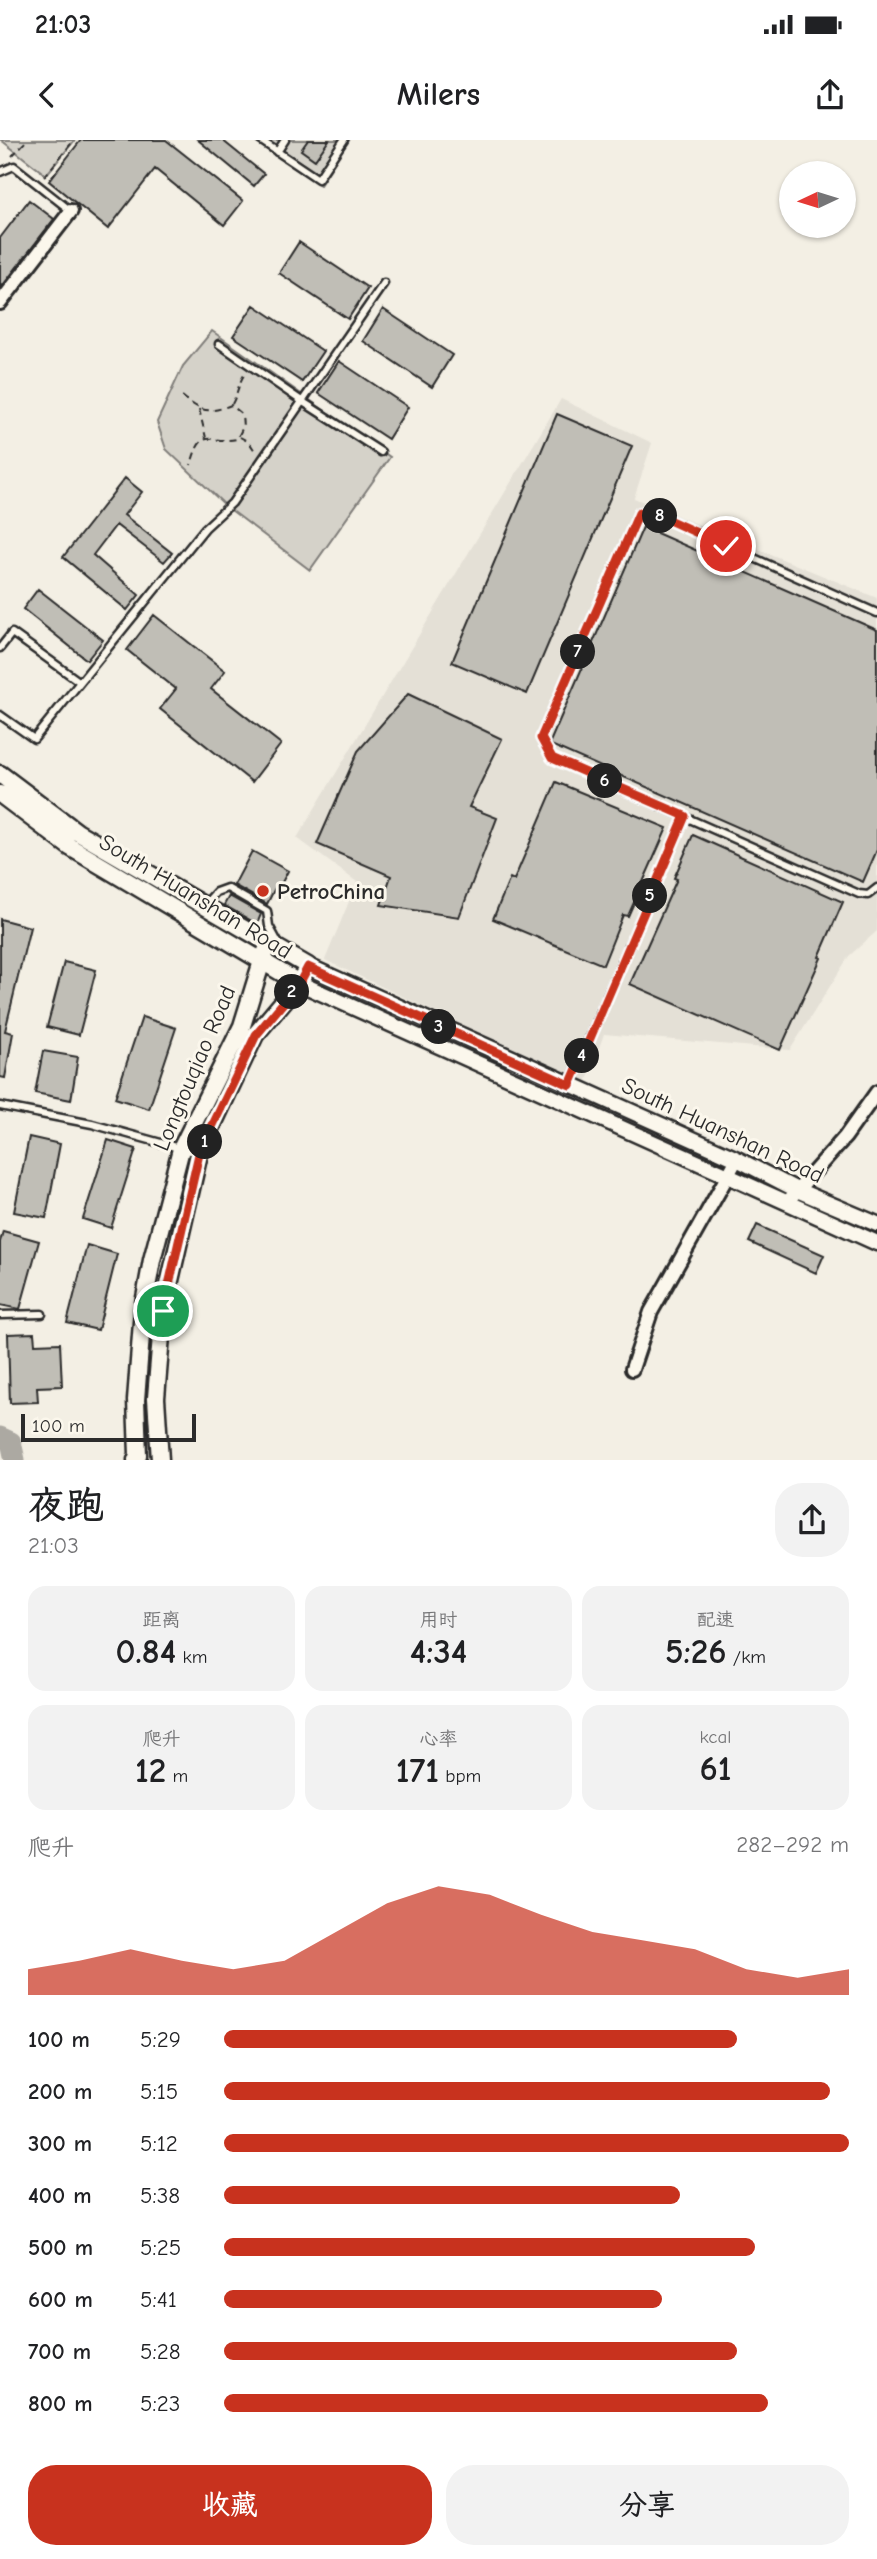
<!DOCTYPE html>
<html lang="zh">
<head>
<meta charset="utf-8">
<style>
	body { margin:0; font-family:"Comic Neue","LXGW WenKai TC",sans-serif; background:#f2f2f2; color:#202124; height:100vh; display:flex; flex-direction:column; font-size:26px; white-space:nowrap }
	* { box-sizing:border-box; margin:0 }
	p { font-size:23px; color:#757577 }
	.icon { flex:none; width:38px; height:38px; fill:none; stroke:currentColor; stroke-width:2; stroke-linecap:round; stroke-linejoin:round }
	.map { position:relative; height:1320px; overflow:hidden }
	.sheet { display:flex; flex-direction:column; background:#fff; flex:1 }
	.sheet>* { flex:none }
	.needle { width:46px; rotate:266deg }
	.buttons { position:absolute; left:779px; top:21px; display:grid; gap:14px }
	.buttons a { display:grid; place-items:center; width:77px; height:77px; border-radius:50%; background:#fff; box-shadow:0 2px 5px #0004; font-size:35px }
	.scale { position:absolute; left:21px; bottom:18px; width:175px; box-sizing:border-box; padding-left:7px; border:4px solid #2b2b2b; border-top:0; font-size:19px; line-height:24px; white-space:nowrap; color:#2b2b2b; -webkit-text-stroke:5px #fbf7ec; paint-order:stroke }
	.pin { position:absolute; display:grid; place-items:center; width:60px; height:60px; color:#fff; margin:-30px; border:4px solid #fff; border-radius:50%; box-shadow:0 2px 7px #0007 }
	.km { position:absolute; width:35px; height:35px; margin:-18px; border-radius:50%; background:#222; color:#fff; font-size:19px; line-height:35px; text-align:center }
	.round { display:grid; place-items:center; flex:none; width:74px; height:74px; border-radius:28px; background:#f2f2f2 }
	.headline { display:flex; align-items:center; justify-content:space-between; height:119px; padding:0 28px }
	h1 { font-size:38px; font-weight:700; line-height:52px }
	.stats { display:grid; grid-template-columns:repeat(3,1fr); gap:10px; height:119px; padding:7px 28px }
	.stats div { display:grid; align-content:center; border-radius:18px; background:#f2f2f2; text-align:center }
	.stats b { font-size:35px; font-weight:700 }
	.stats small { font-size:19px; font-weight:400 }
	.stats p { font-size:19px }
	.chart { height:196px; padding:14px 28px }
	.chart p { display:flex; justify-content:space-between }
	.chart svg { width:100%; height:126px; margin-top:7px; fill:#c8321e; opacity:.7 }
	.button { display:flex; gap:14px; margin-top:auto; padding:14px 28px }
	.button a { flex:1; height:80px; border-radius:28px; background:#c8321e; color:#fff; font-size:28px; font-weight:700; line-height:80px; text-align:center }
	.button a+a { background:#f2f2f2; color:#202124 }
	ul { padding:0 28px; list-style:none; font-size:23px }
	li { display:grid; grid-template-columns:112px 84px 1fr; align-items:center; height:52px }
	li i { height:18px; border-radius:9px; background:#c8321e }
	.status { display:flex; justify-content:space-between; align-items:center; height:49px; padding:0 35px; background:#fff; direction:ltr }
	.status svg { height:19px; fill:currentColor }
	header { display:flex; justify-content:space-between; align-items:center; height:91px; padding:0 28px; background:#fff; font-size:32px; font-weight:700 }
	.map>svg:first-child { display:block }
</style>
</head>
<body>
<div class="status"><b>21:03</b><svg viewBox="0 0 49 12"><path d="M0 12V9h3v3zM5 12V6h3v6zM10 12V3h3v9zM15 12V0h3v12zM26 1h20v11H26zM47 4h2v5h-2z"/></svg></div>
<header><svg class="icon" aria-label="back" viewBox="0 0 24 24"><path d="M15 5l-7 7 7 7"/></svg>Milers<svg class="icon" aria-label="share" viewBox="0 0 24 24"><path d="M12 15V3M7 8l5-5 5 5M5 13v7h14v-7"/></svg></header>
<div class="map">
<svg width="877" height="1320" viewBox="0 0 877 1320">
	<rect width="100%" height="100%" fill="#f3efe4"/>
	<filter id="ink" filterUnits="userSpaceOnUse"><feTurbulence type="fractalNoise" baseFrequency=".0143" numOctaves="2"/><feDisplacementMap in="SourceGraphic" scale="14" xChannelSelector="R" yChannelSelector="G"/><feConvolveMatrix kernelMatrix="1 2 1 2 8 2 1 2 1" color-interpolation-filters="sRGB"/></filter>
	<g filter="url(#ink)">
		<!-- built -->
		<path fill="#e4e0d6" d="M 561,259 L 652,303 L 634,358 L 877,458 L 877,791 L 849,816 L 790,910 L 604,894 L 586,943 L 325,820 L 357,742 L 297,698 Z"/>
		<!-- green -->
		<path fill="#d5d2c9" stroke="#807e7a" stroke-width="2" d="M 1,0 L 75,0 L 46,35 Z
			M 253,0 L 349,0 L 320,45 Z
			M 212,191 L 390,317 L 310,430 L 227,367 L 166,309 L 157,282 L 183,226 Z"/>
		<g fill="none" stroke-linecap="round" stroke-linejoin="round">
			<!-- river -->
			<path stroke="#aca9a2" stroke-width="21" d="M 0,1297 L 11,1302 L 15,1320"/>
		</g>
		<!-- building -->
		<path fill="#c0beb6" stroke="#2b2b2b" stroke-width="2" d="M 81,0 L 166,0 L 243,61 L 224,85 L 155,29 L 108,89 L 49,41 Z
			M 198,0 L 222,0 L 264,34 L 254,46 Z
			M 308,0 L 329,0 L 315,20 L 301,10 Z
			M 29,60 L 54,79 L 0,149 L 0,98 Z
			M 299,102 L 368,148 L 348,179 L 279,133 Z
			M 254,165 L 323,211 L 302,242 L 233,196 Z
			M 383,169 L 452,215 L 432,247 L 363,201 Z
			M 339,221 L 408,267 L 388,299 L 318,253 Z
			M 557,274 L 632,306 L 527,554 L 452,522 Z
			M 125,338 L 142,352 L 124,375 L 172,413 L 164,422 L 116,385 L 93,415 L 139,455 L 127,470 L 63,417 Z
			M 643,387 L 877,490 L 877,710 L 863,742 L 551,605 L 550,602 Z
			M 38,449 L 103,500 L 87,520 L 23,469 Z
			M 154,475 L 225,531 L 211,549 L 281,604 L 252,642 L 160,569 L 176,549 L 127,510 Z
			M 408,554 L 502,599 L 469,667 L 497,678 L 459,777 L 381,765 L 391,736 L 317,704 L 358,611 Z
			M 556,642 L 667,688 L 628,776 L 623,775 L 603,825 L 493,779 L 510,738 L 514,740 Z
			M 693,695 L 843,762 L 819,817 L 821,818 L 780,910 L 630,844 L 677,739 L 674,738 Z
			M 252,711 L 288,731 L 279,748 L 276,746 L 267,764 L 234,745 Z
			M 229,756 L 261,774 L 257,784 L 224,765 Z
			M 0,779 L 30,787 L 5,891 L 13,893 L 5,938 L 0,937 Z
			M 64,822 L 96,830 L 79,895 L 47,887 Z
			M 142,877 L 176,888 L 149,969 L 115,958 Z
			M 43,911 L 78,917 L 71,960 L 35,953 Z
			M 29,997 L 60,1004 L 46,1078 L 14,1072 Z
			M 108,1000 L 136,1009 L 111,1088 L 83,1079 Z
			M 757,1085 L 824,1115 L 816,1133 L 749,1102 Z
			M 3,1091 L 39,1101 L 20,1169 L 0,1165 L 0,1102 Z
			M 87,1105 L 117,1114 L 98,1190 L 67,1183 Z
			M 34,1193 L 35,1204 L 60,1203 L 62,1246 L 37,1247 L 38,1262 L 10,1263 L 8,1194 Z"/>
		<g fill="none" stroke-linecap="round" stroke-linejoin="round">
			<defs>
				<path id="service" d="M 260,0 L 318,39 L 344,0
					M 277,12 L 285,0
					M 0,32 L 14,26 L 71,71
					M 219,204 L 303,262 L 381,312
					M 877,473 L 651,372 L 639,373 L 541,598 L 552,618 L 859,754 L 868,755 L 877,748
					M 0,508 L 12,493 L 80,542
					M 0,575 L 34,599 L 205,388 L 232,363 L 384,143
					M 206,763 L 216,752 L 227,748 L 267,771 L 269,786 L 280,806
					M 570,943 L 685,676
					M 0,966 L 92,984 L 197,1013
					M 0,1175 L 42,1174"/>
				<path id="minor" d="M 0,163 L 71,71
					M 787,1062 L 845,997 L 877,952
					M 632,1229 L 651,1172 L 737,1019"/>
				<path id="tertiary" d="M 308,826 L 737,1019 L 797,1050 L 877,1084
					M 299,843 L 877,1103"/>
				<path id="secondary" d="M 0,634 L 77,692 L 308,826 L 299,843 L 255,895 L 199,1014 L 163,1171 L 156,1258 L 160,1320
					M 0,654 L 70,707 L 299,843
					M 136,1320 L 138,1315 L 136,1260 L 143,1169 L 152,1120 L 181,1009 L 242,886 L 262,821 L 269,804"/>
			</defs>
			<!-- service casing -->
			<use href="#service" stroke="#2b2b2b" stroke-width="11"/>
			<!-- minor casing -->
			<use href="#minor" stroke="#2b2b2b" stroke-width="18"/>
			<!-- tertiary casing -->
			<use href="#tertiary" stroke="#2b2b2b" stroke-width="19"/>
			<!-- secondary casing -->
			<use href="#secondary" stroke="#2b2b2b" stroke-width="21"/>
			<!-- path -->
			<path stroke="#2b2b2b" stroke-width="2" stroke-dasharray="7 5" stroke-linecap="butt" d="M 12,16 L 27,0
				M 44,37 L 74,0
				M 182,256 C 201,272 208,274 231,265 L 242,274 L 243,287 L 237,299 C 209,305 202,284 191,325
				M 232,264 C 238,253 238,243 246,232
				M 199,269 L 206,298
				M 240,297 L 249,302 L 255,311"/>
			<!-- service -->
			<use href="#service" stroke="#fbf7ec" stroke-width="6"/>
			<!-- minor -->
			<use href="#minor" stroke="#fbf7ec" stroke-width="12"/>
			<!-- tertiary -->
			<use href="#tertiary" stroke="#fbf7ec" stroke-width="14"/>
			<!-- secondary -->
			<use href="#secondary" stroke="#fbf7ec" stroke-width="16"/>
		</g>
	</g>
	<g fill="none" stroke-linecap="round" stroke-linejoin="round" filter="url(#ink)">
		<defs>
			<path id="route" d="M 163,1171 L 199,1014 L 256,895 L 299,844 L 308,827 L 570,945 L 685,676 L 552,618 L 541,598 L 639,373 L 651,372 L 726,406"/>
		</defs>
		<!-- route casing -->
		<use href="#route" stroke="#fff" stroke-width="14"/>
		<!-- route -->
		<use href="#route" stroke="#c8321e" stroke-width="9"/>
	</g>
	<!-- markers -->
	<circle fill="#c8321e" stroke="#fbf7ec" stroke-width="2.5" cx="263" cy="751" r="7"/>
	<g text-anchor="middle" stroke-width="6" stroke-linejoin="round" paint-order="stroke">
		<!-- poi labels -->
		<g font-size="23" font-weight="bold" fill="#2b2b2b" stroke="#fbf7ec" text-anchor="start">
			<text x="277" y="759">PetroChina</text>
		</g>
		<!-- street labels -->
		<g font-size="23" fill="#2b2b2b" stroke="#fbf7ec">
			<text transform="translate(196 756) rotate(31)" y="8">South Huanshan Road</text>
			<text transform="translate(194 928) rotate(-67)" y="8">Longtouqiao Road</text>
			<text transform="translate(723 990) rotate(25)" y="8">South Huanshan Road</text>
		</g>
	</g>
</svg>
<div class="buttons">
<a><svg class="needle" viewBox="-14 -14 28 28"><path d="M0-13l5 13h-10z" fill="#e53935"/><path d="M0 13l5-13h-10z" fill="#757577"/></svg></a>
</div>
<div class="scale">100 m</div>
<div class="pin" style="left:163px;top:1171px;background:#1e9e55"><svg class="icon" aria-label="arrive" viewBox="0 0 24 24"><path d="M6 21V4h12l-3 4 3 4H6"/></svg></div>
<div class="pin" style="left:726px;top:406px;background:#d93025"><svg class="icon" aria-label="check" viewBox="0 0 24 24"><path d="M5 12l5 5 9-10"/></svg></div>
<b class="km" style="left:205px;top:1002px">1</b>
<b class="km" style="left:292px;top:852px">2</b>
<b class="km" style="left:439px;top:887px">3</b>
<b class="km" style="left:582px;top:916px">4</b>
<b class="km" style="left:650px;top:756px">5</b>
<b class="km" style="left:605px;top:641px">6</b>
<b class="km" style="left:578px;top:512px">7</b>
<b class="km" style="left:660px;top:376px">8</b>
</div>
<section class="sheet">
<div class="headline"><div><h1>夜跑</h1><p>21:03</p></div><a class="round"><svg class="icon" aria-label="share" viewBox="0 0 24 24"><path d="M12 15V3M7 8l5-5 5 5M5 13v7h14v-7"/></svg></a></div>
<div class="stats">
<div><p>距离</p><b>0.84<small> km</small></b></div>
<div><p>用时</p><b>4:34</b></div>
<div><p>配速</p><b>5:26<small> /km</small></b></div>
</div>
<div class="stats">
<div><p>爬升</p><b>12<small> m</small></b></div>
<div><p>心率</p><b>171<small> bpm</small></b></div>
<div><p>kcal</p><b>61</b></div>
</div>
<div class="chart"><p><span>爬升</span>282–292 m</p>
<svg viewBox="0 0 160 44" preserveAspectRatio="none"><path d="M0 44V35L10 32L20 28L30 32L40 35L50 32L60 22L70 12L80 6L90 9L100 16L110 22L120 25L130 28L140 35L150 38L160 35V44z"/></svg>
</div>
<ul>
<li><b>100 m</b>5:29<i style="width:82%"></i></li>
<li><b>200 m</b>5:15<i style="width:97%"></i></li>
<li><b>300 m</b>5:12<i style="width:100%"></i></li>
<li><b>400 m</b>5:38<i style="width:73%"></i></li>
<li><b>500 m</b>5:25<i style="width:85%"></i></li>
<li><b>600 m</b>5:41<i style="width:70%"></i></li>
<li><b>700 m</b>5:28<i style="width:82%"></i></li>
<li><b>800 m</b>5:23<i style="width:87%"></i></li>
</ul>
<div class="button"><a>收藏</a><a>分享</a></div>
</section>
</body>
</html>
